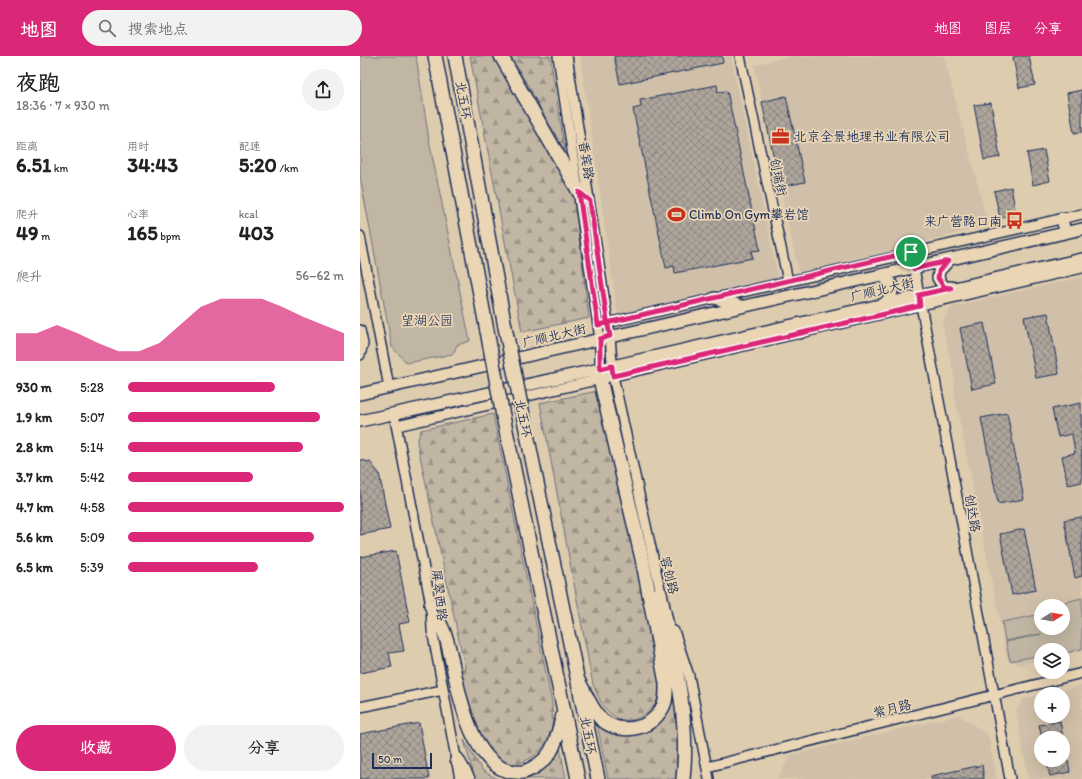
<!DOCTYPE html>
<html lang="zh">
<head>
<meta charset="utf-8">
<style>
	body { margin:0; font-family:Itim,"LXGW WenKai TC",sans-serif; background:#f2f2f2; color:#222; height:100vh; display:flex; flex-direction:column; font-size:15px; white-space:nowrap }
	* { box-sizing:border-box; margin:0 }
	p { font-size:13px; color:#767676 }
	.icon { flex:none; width:22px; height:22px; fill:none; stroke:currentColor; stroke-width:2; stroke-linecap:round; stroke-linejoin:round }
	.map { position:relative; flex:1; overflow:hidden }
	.side { display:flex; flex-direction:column; background:#fff; width:360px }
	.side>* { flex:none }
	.needle { width:26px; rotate:79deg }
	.fabs { position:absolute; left:674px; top:543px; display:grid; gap:8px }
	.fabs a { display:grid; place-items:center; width:36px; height:36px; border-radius:50%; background:#fff; box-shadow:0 4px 16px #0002; font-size:20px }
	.scale { position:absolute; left:12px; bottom:10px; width:60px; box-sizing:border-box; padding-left:4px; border:2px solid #1b2f5e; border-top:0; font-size:11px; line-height:14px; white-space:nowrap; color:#1b2f5e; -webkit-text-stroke:3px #ead6b4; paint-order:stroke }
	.pin { position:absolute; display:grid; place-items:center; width:34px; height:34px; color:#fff; margin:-17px; border:2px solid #fff; border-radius:50%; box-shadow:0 1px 4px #0007 }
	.round { display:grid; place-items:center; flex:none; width:42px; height:42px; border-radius:21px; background:#f2f2f2 }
	.head { display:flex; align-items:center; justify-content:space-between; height:68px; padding:0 16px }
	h1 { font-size:22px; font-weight:700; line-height:30px }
	.figures { display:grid; grid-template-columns:repeat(3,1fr); gap:6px; height:68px; padding:4px 16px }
	.figures div { display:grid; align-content:center }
	.figures b { font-size:20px; font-weight:700 }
	.figures small { font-size:11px; font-weight:400 }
	.figures p { font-size:11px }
	.chart { height:112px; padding:8px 16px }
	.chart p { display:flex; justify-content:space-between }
	.chart svg { width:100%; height:72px; margin-top:4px; fill:#db2777; opacity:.7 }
	.action { display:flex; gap:8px; margin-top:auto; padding:8px 16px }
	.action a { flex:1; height:46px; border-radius:24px; background:#db2777; color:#fff; font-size:16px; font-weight:700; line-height:46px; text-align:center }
	.action a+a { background:#f2f2f2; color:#222 }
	ul { padding:0 16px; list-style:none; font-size:13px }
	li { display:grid; grid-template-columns:64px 48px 1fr; align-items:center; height:30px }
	li i { height:10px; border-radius:5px; background:#db2777 }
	header { display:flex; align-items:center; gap:24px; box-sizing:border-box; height:56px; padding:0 20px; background:#db2777; color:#fff }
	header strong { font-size:19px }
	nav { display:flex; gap:22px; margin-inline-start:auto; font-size:14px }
	.search { width:280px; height:36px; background:#f2f2f2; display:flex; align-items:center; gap:10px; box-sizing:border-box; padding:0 14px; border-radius:22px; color:#767676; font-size:15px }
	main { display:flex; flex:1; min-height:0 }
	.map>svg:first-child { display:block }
</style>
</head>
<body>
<header>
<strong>地图</strong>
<div class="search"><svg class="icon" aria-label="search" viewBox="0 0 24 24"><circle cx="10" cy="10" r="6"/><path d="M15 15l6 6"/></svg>搜索地点</div>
<nav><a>地图</a><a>图层</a><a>分享</a></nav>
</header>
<main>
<section class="side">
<div class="head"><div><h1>夜跑</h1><p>18:36 · 7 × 930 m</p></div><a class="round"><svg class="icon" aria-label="share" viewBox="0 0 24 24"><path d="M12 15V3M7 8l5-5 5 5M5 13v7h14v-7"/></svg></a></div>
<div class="figures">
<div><p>距离</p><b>6.51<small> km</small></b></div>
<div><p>用时</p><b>34:43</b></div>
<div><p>配速</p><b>5:20<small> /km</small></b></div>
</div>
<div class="figures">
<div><p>爬升</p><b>49<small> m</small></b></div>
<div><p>心率</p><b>165<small> bpm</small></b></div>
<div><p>kcal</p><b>403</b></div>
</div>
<div class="chart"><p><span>爬升</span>56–62 m</p>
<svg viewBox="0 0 160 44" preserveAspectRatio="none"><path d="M0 44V27L10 27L20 22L30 27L40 33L50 38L60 38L70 33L80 22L90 11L100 6L110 6L120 6L130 11L140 17L150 22L160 27V44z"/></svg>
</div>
<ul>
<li><b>930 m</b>5:28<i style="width:68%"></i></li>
<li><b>1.9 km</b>5:07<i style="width:89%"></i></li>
<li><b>2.8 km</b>5:14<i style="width:81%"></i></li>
<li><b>3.7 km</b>5:42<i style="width:58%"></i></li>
<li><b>4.7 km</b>4:58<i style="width:100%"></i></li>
<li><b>5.6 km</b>5:09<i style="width:86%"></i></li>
<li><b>6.5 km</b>5:39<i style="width:60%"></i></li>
</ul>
<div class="action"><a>收藏</a><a>分享</a></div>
</section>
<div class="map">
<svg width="722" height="723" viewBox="0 0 722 723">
	<defs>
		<pattern id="forest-firs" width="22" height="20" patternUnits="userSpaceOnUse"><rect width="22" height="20" fill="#c1b5a3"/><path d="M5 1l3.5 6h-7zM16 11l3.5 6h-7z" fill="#9c9488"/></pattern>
		<pattern id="building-cross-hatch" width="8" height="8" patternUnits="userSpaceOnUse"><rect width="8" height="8" fill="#aea59b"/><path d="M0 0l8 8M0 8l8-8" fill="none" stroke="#8d8782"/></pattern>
	</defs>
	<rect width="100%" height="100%" fill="#deccaf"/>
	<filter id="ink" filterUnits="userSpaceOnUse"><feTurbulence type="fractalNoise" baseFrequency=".025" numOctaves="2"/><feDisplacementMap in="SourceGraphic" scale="8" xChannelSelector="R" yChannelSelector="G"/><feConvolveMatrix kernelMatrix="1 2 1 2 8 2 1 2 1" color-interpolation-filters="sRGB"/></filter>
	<g filter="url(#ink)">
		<!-- built -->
		<path fill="#d0c0a9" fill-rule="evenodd" d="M 220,0 L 371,0 L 418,222 L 262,259 L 257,255 Z
			M 431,0 L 584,0 L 628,169 L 439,219 L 394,9 Z
			M 722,221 L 722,542 L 690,550 L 681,550 L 681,552 L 676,553 L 684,594 L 681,594 L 681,603 L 659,609 L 647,601 L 594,337 L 595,324 L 582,267 L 592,251 Z
			M 722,629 L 722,723 L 668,723 L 656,655 L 663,643 L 681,639 L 681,660 L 703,660 L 703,638 L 685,638 ZM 681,682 L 703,682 L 703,704 L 681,704 Z
			M 599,659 L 628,679 L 637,723 L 417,723 L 431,699 Z"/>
		<!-- forest -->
		<path fill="url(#forest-firs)" stroke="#6e7280" d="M 110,0 L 136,0 L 214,141 L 229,262 L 162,276 Z
			M 151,0 L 190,0 L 205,96 Z
			M 237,335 L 277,497 L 300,620 C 300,626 302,635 299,641 C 292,659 269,673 251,658 C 242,651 238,640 233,629 L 180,347 Z
			M 133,358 L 192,646 C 192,654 193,663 192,671 C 186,698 158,719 133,701 C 130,699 125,696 123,693 C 108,672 106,639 100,614 L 105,612 L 57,386 L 61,374 Z
			M 314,639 L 318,679 L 316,723 L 248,723 L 236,663 L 248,672 L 304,660 Z
			M 104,684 L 122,714 L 137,723 L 115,723 Z
			M 200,692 L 206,723 L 165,723 C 182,720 192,706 200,692 Z"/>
		<!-- park -->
		<path fill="#c1b5a3" stroke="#6e7280" d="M 0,0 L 56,0 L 69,84 L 110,285 L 97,289 L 93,298 L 47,307 L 32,291 L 0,120 Z
			M 722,542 L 722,593 L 703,598 L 703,594 L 681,594 L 681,599 L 650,605 L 646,586 L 681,578 L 645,585 L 642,566 L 677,559 L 676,553 L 681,552 L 681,572 L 703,572 L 703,550 L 690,550 Z"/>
		<!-- building -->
		<path fill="url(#building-cross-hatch)" stroke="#1b2f5e" d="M 254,0 L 362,0 L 363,7 L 260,28 Z
			M 657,0 L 669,0 L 675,29 L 659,32 L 653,1 Z
			M 357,29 L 358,36 L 367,35 L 400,194 L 391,195 L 393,202 L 315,217 L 314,210 L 306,212 L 273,53 L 281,51 L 280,44 Z
			M 722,34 L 722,76 L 714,77 L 707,37 Z
			M 426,40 L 445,126 L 420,131 L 402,46 Z
			M 631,47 L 640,101 L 624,104 L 614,49 Z
			M 684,94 L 690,125 L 673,129 L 667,97 Z
			M 651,131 L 656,158 L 640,162 L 634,135 Z
			M 688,257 L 699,318 L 676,322 L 664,261 Z
			M 624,267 L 636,328 L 612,333 L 600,272 Z
			M 721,347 L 722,426 L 708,429 L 702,400 L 715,397 L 712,378 L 698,381 L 692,353 Z
			M 647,357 L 664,443 L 638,448 L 621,362 Z
			M 0,404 L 10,406 L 19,417 L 30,473 L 0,479 Z
			M 722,461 L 722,520 L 715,522 L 704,464 Z
			M 664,473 L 676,534 L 652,539 L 640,478 Z
			M 36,495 L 50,566 L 39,568 L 44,595 L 29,597 L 32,611 L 0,617 L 0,501 Z
			M 700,665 L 703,682 L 682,682 L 679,669 Z
			M 59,667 L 69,723 L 0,723 L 0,678 Z
			M 686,704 L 708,704 L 710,716 L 690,720 Z
			M 622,709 L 624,723 L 571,723 L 571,720 Z"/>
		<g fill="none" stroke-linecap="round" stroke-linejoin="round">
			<defs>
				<path id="minor" d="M 198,0 L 240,283 L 240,320
					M 207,0 L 250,280 L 253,320 L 302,542
					M 380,0 L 428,225
					M 0,180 L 29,331
					M 551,196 L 650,723
					M 238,269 L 722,158
					M 0,274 L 3,288 L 0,299
					M 34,358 L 71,549 L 72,574 L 100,723
					M 37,370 L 722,212
					M 314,575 L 329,620 L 349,723
					M 0,651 L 83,634
					M 347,711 L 722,617"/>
				<path id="major" d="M 702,162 L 705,177
					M 588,205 L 579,215 L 578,222 L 584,231 L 591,231
					M 523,221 C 536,227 534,238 525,247
					M 354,242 L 382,250
					M 420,273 L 440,277
					M 0,338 C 241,283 482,230 722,173
					M 0,365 L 240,313 L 722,203"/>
				<path id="highway" d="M 75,0 L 127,275
					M 95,0 L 145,271
					M 141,0 L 219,136
					M 162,354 L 238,723
					M 143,360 L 218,723
					M 300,537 C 313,600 330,658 323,723
					M 71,549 C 76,561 84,573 87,585 C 97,619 107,723 164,716 C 193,705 196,686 203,659
					M 218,624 C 224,635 233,656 242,664 C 261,679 289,674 301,654 C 307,646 306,636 306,627 L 283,507 L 240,323
					M 97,703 L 108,723"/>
			</defs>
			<!-- minor casing -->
			<use href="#minor" stroke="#1b2f5e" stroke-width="12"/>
			<!-- major casing -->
			<use href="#major" stroke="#1b2f5e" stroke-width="14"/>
			<!-- highway casing -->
			<use href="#highway" stroke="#1b2f5e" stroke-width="16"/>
			<!-- minor -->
			<use href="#minor" stroke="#ead6b4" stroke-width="9"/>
			<!-- major -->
			<use href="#major" stroke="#ead6b4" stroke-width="11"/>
			<!-- highway -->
			<use href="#highway" stroke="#ead6b4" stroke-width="13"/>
			<defs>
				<path id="highway-bridge" d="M 145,271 L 162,354
					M 127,275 L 143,360"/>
			</defs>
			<!-- highway-bridge casing -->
			<use href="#highway-bridge" stroke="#1b2f5e" stroke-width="16" stroke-linecap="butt"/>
			<!-- highway-bridge -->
			<use href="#highway-bridge" stroke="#ead6b4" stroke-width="13"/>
		</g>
	</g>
	<g fill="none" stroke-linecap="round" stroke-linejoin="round" filter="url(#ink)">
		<defs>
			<path id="route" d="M 551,196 C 446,220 342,245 238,269 L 219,136 L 230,145 L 247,264 L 250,280 L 240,283 L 240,313 L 252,310 L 253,320 L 560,250 L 559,239 L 591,232 L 584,231 L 578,222 L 579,215 L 588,205 L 554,213 L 551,196"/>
		</defs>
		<!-- route casing -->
		<use href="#route" stroke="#fff" stroke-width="8"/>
		<!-- route -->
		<use href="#route" stroke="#db2777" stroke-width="5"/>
	</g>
	<!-- icons -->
	<defs>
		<symbol id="office-bare" viewBox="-9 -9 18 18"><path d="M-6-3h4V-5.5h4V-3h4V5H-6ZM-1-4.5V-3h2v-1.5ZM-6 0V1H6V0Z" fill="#c8321e" stroke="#ead6b4" stroke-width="2.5" paint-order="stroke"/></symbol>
		<symbol id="stadium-bare" viewBox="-9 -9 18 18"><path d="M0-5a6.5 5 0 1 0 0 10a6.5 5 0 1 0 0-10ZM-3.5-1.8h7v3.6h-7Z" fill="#c8321e" stroke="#ead6b4" stroke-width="2.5" paint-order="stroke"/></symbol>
		<symbol id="bus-bare" viewBox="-9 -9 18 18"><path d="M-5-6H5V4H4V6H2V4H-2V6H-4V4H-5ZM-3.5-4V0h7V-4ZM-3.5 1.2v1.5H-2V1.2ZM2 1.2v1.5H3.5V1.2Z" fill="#c8321e" stroke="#ead6b4" stroke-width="2.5" paint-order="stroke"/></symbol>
	</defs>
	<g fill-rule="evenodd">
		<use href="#office-bare" x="408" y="68" width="25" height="25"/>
		<use href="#stadium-bare" x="304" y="146" width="25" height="25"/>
		<use href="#bus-bare" x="642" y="152" width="25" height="25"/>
	</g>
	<g text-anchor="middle" stroke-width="3.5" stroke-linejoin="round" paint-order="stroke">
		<!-- street labels -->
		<g font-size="13" fill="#1b2f5e" stroke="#ead6b4">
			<text transform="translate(104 44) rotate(80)" y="5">北五环</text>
			<text transform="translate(227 104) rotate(81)" y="5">香宾路</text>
			<text transform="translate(419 121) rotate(78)" y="5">创瑞街</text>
			<text transform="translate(522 233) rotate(-13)" y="5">广顺北大街</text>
			<text transform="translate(194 279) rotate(-13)" y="5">广顺北大街</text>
			<text transform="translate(164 362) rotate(78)" y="5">北五环</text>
			<text transform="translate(613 457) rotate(80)" y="5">创达路</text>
			<text transform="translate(310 519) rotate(76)" y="5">容创路</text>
			<text transform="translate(80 539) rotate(83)" y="5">屏翠西路</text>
			<text transform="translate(532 652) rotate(-14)" y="5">紫月路</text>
			<text transform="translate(229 679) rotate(79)" y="5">北五环</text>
		</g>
		<!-- poi labels -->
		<g font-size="13" fill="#1b2f5e" stroke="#ead6b4" text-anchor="start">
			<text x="434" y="85">北京全景地理书业有限公司</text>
			<text x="329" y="163">Climb On Gym攀岩馆</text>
			<text x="642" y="170" text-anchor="end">来广营路口南</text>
		</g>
		<!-- park labels -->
		<g font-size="13" fill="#344368" stroke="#ead6b4">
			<text x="67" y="269">望湖公园</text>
		</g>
	</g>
</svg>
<div class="fabs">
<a><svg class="needle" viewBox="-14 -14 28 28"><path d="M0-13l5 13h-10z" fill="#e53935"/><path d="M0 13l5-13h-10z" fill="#767676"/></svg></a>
<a><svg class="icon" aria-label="layers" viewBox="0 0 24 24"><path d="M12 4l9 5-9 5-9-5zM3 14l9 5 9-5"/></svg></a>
<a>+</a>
<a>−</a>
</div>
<div class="scale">50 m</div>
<div class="pin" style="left:551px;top:196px;background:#1e9e55"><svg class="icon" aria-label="arrive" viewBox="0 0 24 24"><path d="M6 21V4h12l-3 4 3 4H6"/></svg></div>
</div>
</main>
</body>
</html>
